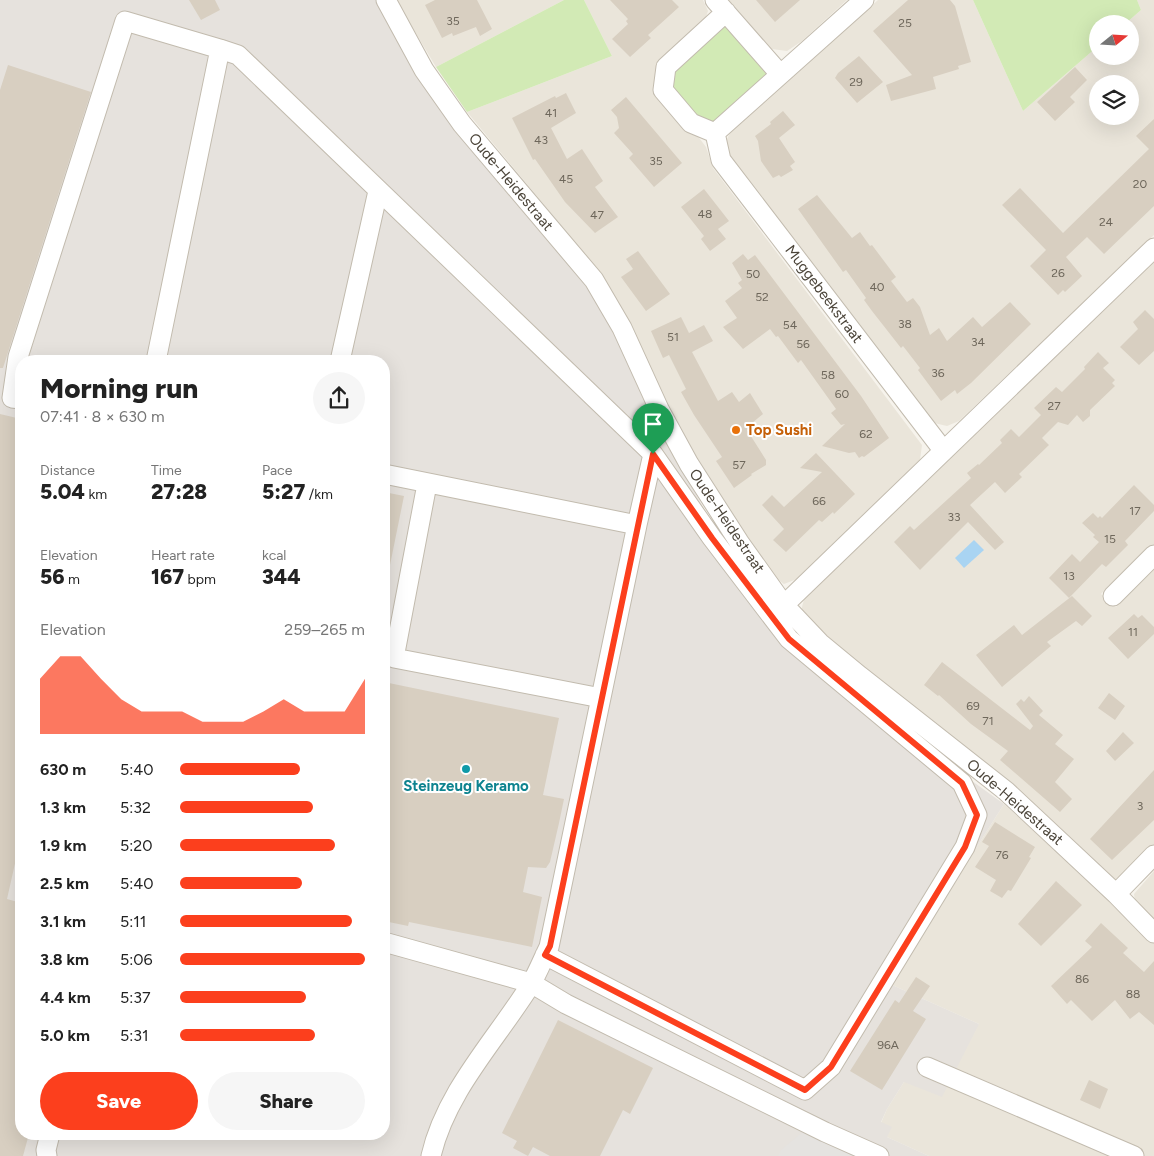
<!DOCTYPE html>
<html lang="en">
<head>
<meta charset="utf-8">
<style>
	body { margin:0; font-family:Figtree,sans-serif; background:#f6f6f6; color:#222; height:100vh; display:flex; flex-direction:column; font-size:19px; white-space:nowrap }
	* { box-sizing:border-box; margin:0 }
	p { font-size:16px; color:#767676 }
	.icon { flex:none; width:28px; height:28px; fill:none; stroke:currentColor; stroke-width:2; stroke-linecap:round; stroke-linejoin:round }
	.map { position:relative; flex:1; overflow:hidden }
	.sheet { position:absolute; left:15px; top:355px; width:375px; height:785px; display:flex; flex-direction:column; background:#fff; border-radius:20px; box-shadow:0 5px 20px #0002 }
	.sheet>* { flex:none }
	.needle { width:32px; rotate:72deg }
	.fabs { position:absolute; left:1089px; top:15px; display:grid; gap:10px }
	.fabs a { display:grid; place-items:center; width:50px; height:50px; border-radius:50%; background:#fff; box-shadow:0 5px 20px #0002; font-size:25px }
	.pin { position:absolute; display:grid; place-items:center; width:42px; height:42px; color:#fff; margin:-51px -21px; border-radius:50% 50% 50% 0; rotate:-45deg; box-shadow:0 0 5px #0007 }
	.pin .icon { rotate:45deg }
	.round { display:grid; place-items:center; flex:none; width:52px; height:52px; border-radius:26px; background:#f6f6f6 }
	.overview { display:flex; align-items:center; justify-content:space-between; height:85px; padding:0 25px }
	h1 { font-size:28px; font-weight:800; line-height:38px }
	.metrics { display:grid; grid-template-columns:repeat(3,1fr); gap:8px; height:85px; padding:5px 25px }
	.metrics div { display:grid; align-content:center }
	.metrics b { font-size:21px; font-weight:800 }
	.metrics small { font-size:14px; font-weight:400 }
	.metrics p { font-size:14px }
	.chart { height:140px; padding:10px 25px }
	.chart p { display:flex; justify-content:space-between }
	.chart svg { width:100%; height:90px; margin-top:5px; fill:#fc3f1d; opacity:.7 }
	.primary-button { display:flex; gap:10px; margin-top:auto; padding:10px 25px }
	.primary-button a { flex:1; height:58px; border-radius:30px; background:#fc3f1d; color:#fff; font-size:20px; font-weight:800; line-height:58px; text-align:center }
	.primary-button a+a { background:#f6f6f6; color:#222 }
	ul { padding:0 25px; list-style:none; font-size:16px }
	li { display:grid; grid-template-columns:80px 60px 1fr; align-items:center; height:38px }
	li i { height:12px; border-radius:6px; background:#fc3f1d }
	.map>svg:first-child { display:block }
</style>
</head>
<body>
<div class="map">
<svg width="1154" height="1156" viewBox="0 0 1154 1156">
	<rect width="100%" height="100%" fill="#f6f3ec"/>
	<!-- residential -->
	<path fill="#eae5da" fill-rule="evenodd" d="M 396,0 L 564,0 L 436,67 Z
		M 584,0 L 703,0 L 708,11 L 704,23 L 697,135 L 706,147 L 713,168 L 922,445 L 920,460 L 797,579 L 784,584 L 777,579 L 760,556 L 693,454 L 600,272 L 467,112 L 612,56 Z
		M 728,0 L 847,0 L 802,41 L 787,51 L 772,49 Z
		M 878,0 L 973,0 L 1023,111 L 1097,47 L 1098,56 L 1130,56 L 1130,24 L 1125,24 L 1141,10 L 1137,0 L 1154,0 L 1154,235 L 959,421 L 947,426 L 934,423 L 734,161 L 727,151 L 726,141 L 731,131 ZM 1098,84 L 1130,84 L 1130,116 L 1098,116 Z
		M 1154,260 L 1154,547 L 1114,587 L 1109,585 L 1101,594 L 1116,607 L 1154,562 L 1154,848 L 1116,882 L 826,638 L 802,611 L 802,607 L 805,596 Z
		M 1004,804 L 1098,888 L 1154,943 L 1154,1156 L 929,1156 L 887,1137 L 881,1123 L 887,1109 L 904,1082 L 979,1024 L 890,984 Z
		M 1154,871 L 1154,922 L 1135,901 L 1134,894 Z"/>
	<!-- industrial -->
	<path fill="#e6e2dd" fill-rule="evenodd" d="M 0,0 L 376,0 L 416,75 L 562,254 L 601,307 L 686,476 L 719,536 L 777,617 L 876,712 L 1004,804 L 890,984 L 979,1024 L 942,1097 L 904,1082 L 887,1109 L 881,1122 L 892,1127 L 887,1137 L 929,1156 L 0,1156 ZM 21,361 L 384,361 L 384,1134 L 21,1134 Z"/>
	<!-- green -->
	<path fill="#d2eab5" d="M 564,0 L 584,0 L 612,56 L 467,112 L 436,67 Z
		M 973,0 L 1137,0 L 1141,10 L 1125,24 L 1098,24 L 1097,47 L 1023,111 Z
		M 726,12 L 780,74 L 715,133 L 663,90 L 666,67 Z"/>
	<!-- parking -->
	<path fill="#e5e3e0" d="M 804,1131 L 859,1156 L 778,1156 L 781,1150 Z"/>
	<!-- water -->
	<path fill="#a9d4f2" d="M 974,540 L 984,550 L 964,568 L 955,558 Z"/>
	<!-- building -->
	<path fill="#d8cfc1" d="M 189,0 L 215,0 L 220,10 L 201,20 Z
		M 435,0 L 477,0 L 492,29 L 480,36 L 476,27 L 453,36 L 452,33 L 442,38 L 425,5 Z
		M 610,0 L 672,0 L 679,7 L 648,35 L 651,38 L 630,57 L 612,39 L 628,24 L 626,21 L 628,19 Z
		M 756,0 L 800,0 L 775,22 Z
		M 908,0 L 950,0 L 955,6 L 971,62 L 958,66 L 959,69 L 933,77 L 936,89 L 891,101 L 886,85 L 912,75 L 873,31 Z
		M 859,56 L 883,82 L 857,103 L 835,78 L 838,73 Z
		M 8,65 L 91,92 L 3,368 L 0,368 L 0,90 Z
		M 1075,67 L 1087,80 L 1070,97 L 1075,102 L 1055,121 L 1037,102 Z
		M 566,93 L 576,113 L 551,128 L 567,159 L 582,149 L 603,181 L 595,187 L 618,217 L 595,233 L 565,202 L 535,159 L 533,160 L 512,118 L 555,96 L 556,98 Z
		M 626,97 L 682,163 L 654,187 L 629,158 L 633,154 L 614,133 L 619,128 L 617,117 L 611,110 Z
		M 783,111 L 795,125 L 779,138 L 795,162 L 790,166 L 793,170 L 781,177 L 779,175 L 773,178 L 761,161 L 758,141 L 755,136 L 771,124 L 770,122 Z
		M 1154,119 L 1154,206 L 1104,254 L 1087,237 L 1066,257 L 1082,276 L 1065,292 L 1063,290 L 1058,295 L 1030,266 L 1046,250 L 1002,205 L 1020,188 L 1063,233 L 1149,149 L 1136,136 Z
		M 704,189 L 729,221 L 718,229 L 726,239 L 710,251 L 701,239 L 704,236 L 681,207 Z
		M 817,195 L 852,238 L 860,232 L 870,246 L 872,245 L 896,277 L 891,281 L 907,302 L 913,298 L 920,307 L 930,335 L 939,328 L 947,341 L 973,317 L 982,327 L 1010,302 L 1031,324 L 971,383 L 957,394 L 955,390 L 941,401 L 918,370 L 920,368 L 903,346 L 901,348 L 872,311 L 864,300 L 866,298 L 846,270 L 843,272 L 798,209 Z
		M 638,251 L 670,294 L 646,311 L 621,277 L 633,269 L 626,259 Z
		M 743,254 L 748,260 L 755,255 L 861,396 L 889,438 L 864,457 L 862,456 L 859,458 L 855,452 L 849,453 L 822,446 L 845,424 L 841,425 L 831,413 L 836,409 L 801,360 L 798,363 L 778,336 L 776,337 L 770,329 L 743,349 L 723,327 L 737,318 L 725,301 L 742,288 L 738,283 L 742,280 L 732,263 Z
		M 1145,310 L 1154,319 L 1154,351 L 1139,365 L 1120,347 L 1138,329 L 1133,322 Z
		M 681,317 L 689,333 L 704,325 L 713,341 L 692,352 L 718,401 L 732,392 L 739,402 L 750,393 L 763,414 L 752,423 L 754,426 L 747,430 L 766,460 L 766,465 L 751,474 L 752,475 L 734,488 L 716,461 L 722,457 L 694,415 L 681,392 L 686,389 L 669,355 L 663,358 L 651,331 Z
		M 1098,352 L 1109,363 L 1103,368 L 1115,380 L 1112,383 L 1115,386 L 1090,410 L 1090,416 L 1083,422 L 1077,415 L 1068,425 L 1058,422 L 1042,438 L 1049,445 L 1019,474 L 1022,477 L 1005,493 L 995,482 L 970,505 L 1004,542 L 995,550 L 968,522 L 920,570 L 894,542 L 910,526 L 914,530 L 971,478 L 967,473 L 978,464 L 979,465 L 1002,443 L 1000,440 L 1011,429 L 1019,437 L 1041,415 L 1034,408 L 1056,387 L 1062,392 L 1085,369 L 1084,367 Z
		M 0,414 L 21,419 L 21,860 L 16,859 L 7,899 L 21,903 L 21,1134 L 29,1134 L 23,1156 L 0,1156 Z
		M 816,453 L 855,494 L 834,514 L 833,512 L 822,522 L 819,520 L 786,552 L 773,540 L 784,529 L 762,505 L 772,495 L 784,507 L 822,472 L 800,468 Z
		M 1134,485 L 1154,505 L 1154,511 L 1125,541 L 1128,545 L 1106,567 L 1102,564 L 1069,598 L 1049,578 L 1072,554 L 1080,562 L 1099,542 L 1093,537 L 1095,535 L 1082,523 L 1093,513 L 1098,518 L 1100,516 L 1102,518 Z
		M 384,492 L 404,496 L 390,565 L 384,564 Z
		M 1072,596 L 1092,616 L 1082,626 L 1076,621 L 1047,642 L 1051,646 L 1002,687 L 976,655 L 1014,625 L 1022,635 Z
		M 1134,614 L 1138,618 L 1142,615 L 1154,627 L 1154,634 L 1128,659 L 1108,638 Z
		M 942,662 L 1030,730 L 1033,726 L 1016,704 L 1021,699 L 1024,702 L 1029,696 L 1043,711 L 1039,715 L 1063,735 L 1055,744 L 1074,759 L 1055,782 L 1072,799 L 1060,812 L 1000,760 L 1008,751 L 971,724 L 939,695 L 938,696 L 924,685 Z
		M 384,682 L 559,718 L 543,795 L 564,799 L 559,823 L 550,862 L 546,868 L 528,867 L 523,892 L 542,897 L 532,947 L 409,922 L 408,926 L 384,921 Z
		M 1109,693 L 1125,706 L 1115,720 L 1098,708 Z
		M 1123,732 L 1134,743 L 1115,761 L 1106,751 Z
		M 1154,770 L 1154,820 L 1112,860 L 1090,839 Z
		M 995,822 L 1035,847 L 1029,857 L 1031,858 L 1011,891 L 1008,890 L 1002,898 L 990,891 L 996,880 L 975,867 L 989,846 L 982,842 Z
		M 1056,881 L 1082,905 L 1041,946 L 1018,924 Z
		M 1101,923 L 1128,948 L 1123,953 L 1144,972 L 1154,961 L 1154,1025 L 1139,1012 L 1130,1019 L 1115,1000 L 1092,1021 L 1071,1000 L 1067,1004 L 1051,986 L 1092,947 L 1085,941 Z
		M 916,977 L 930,986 L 913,1011 L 926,1019 L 882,1090 L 850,1071 L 895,1000 L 899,1003 Z
		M 558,1020 L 653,1068 L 630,1114 L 623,1110 L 600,1156 L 550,1156 L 533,1147 L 528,1156 L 513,1148 L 517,1141 L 502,1133 Z
		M 1089,1080 L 1108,1089 L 1100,1109 L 1080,1100 Z"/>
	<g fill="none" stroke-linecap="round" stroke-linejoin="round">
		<defs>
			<path id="minor" d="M 386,0 L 424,70 L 462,124 L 594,280 L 622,328 L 659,409 L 689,464 L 739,542 L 784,605 L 820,643 L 860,676 L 1006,791 L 1116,894 L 1154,933
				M 715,0 L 780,74
				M 726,12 L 666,67 L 663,90 L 691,123 L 715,133 L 864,0
				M 220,49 L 238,55 L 653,454 L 637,525
				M 715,133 L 721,160 L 943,450
				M 340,361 L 378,191
				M 21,399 L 12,398 L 18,357 L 125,21 L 220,49 L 156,361
				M 384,474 L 637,525 L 549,947 C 543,959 538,972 531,984 C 496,1040 446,1091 431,1156
				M 427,484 L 394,658 L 601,698
				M 1113,596 L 1154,555
				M 784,605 L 1154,248
				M 1116,894 L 1154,855
				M 384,942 L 531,983 L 566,1004 L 825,1132 L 879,1156
				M 545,955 L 805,1090 L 831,1067 L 965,847 L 977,815 L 962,783 L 789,639 L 712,538 L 653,454
				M 927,1067 L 1134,1156
				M 47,1156 L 46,1150 L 50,1134"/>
		</defs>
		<!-- minor casing -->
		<use href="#minor" stroke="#c2bbae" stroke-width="21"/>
		<!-- minor -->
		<use href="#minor" stroke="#fff" stroke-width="19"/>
	</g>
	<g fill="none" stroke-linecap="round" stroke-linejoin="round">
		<defs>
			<path id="route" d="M 653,454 L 712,538 L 789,639 L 962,783 L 977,815 L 965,847 L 831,1067 L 805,1090 L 545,955 L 550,946 Z"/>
		</defs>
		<!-- route casing -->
		<use href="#route" stroke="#fff" stroke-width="10"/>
		<!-- route -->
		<use href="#route" stroke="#fc3f1d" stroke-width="6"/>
	</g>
	<!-- markers -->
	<circle fill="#e8710a" stroke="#fff" stroke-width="2" cx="736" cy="430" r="5"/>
	<circle fill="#0f9aa8" stroke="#fff" stroke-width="2" cx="466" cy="769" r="5"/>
	<g text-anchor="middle" stroke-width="4" stroke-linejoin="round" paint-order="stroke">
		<!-- number labels -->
		<g font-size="12" fill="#6e675b">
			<text x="453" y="25">35</text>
			<text x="905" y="27">25</text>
			<text x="856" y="86">29</text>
			<text x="551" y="117">41</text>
			<text x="541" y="144">43</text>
			<text x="656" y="165">35</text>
			<text x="566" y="183">45</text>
			<text x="1140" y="188">20</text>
			<text x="705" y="218">48</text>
			<text x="597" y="219">47</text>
			<text x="1106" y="226">24</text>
			<text x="1058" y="277">26</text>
			<text x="753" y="278">50</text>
			<text x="877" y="291">40</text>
			<text x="762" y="301">52</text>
			<text x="905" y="328">38</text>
			<text x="790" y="329">54</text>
			<text x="673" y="341">51</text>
			<text x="978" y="346">34</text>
			<text x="803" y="348">56</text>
			<text x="938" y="377">36</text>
			<text x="828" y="379">58</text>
			<text x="842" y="398">60</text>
			<text x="1054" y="410">27</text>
			<text x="866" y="438">62</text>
			<text x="739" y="469">57</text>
			<text x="819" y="505">66</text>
			<text x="1135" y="515">17</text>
			<text x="954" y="521">33</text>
			<text x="1110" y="543">15</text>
			<text x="1069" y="580">13</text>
			<text x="1133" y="636">11</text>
			<text x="973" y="710">69</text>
			<text x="988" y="725">71</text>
			<text x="1140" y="810">3</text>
			<text x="1002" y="859">76</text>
			<text x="1082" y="983">86</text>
			<text x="1133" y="998">88</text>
			<text x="888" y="1049">96A</text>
		</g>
		<!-- street labels -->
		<g font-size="15" fill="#4b4439" stroke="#fff">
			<text transform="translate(511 182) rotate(50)" y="5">Oude-Heidestraat</text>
			<text transform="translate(824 294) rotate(53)" y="5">Muggebeekstraat</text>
			<text transform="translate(727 521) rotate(56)" y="5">Oude-Heidestraat</text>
			<text transform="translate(1015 802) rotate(41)" y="5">Oude-Heidestraat</text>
		</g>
		<!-- food labels -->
		<g font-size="15" font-weight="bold" fill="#c56008" stroke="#fff" text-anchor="start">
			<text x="746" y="435">Top Sushi</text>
		</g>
		<!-- culture labels -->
		<g font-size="15" font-weight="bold" fill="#0d838f" stroke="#fff">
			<text x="466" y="791">Steinzeug Keramo</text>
		</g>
	</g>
</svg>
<div class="fabs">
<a><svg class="needle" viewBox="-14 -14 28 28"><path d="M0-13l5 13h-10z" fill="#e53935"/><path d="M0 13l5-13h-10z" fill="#767676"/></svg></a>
<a><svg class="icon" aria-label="layers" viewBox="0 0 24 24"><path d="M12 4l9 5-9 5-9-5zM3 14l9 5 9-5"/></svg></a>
</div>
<div class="pin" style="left:653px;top:454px;background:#1e9e55"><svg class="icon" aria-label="arrive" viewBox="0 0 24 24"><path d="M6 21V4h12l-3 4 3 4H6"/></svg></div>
<section class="sheet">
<div class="overview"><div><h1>Morning run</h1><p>07:41 · 8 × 630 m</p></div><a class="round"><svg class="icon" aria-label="share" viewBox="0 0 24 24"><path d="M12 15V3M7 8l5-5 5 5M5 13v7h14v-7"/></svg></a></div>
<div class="metrics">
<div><p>Distance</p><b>5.04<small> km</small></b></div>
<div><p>Time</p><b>27:28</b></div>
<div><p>Pace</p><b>5:27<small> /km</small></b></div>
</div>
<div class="metrics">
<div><p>Elevation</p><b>56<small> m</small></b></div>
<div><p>Heart rate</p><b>167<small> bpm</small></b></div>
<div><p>kcal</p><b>344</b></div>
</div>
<div class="chart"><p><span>Elevation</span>259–265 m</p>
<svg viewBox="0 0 160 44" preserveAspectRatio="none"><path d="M0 44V17L10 6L20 6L30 17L40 27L50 33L60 33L70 33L80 38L90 38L100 38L110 33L120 27L130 33L140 33L150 33L160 17V44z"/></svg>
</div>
<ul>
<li><b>630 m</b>5:40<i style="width:65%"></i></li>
<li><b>1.3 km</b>5:32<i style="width:72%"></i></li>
<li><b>1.9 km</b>5:20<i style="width:84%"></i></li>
<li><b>2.5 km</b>5:40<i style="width:66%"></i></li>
<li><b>3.1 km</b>5:11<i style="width:93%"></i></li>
<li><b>3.8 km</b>5:06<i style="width:100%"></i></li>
<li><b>4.4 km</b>5:37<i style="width:68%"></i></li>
<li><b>5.0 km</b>5:31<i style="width:73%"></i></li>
</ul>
<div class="primary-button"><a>Save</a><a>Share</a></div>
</section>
</div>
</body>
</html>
